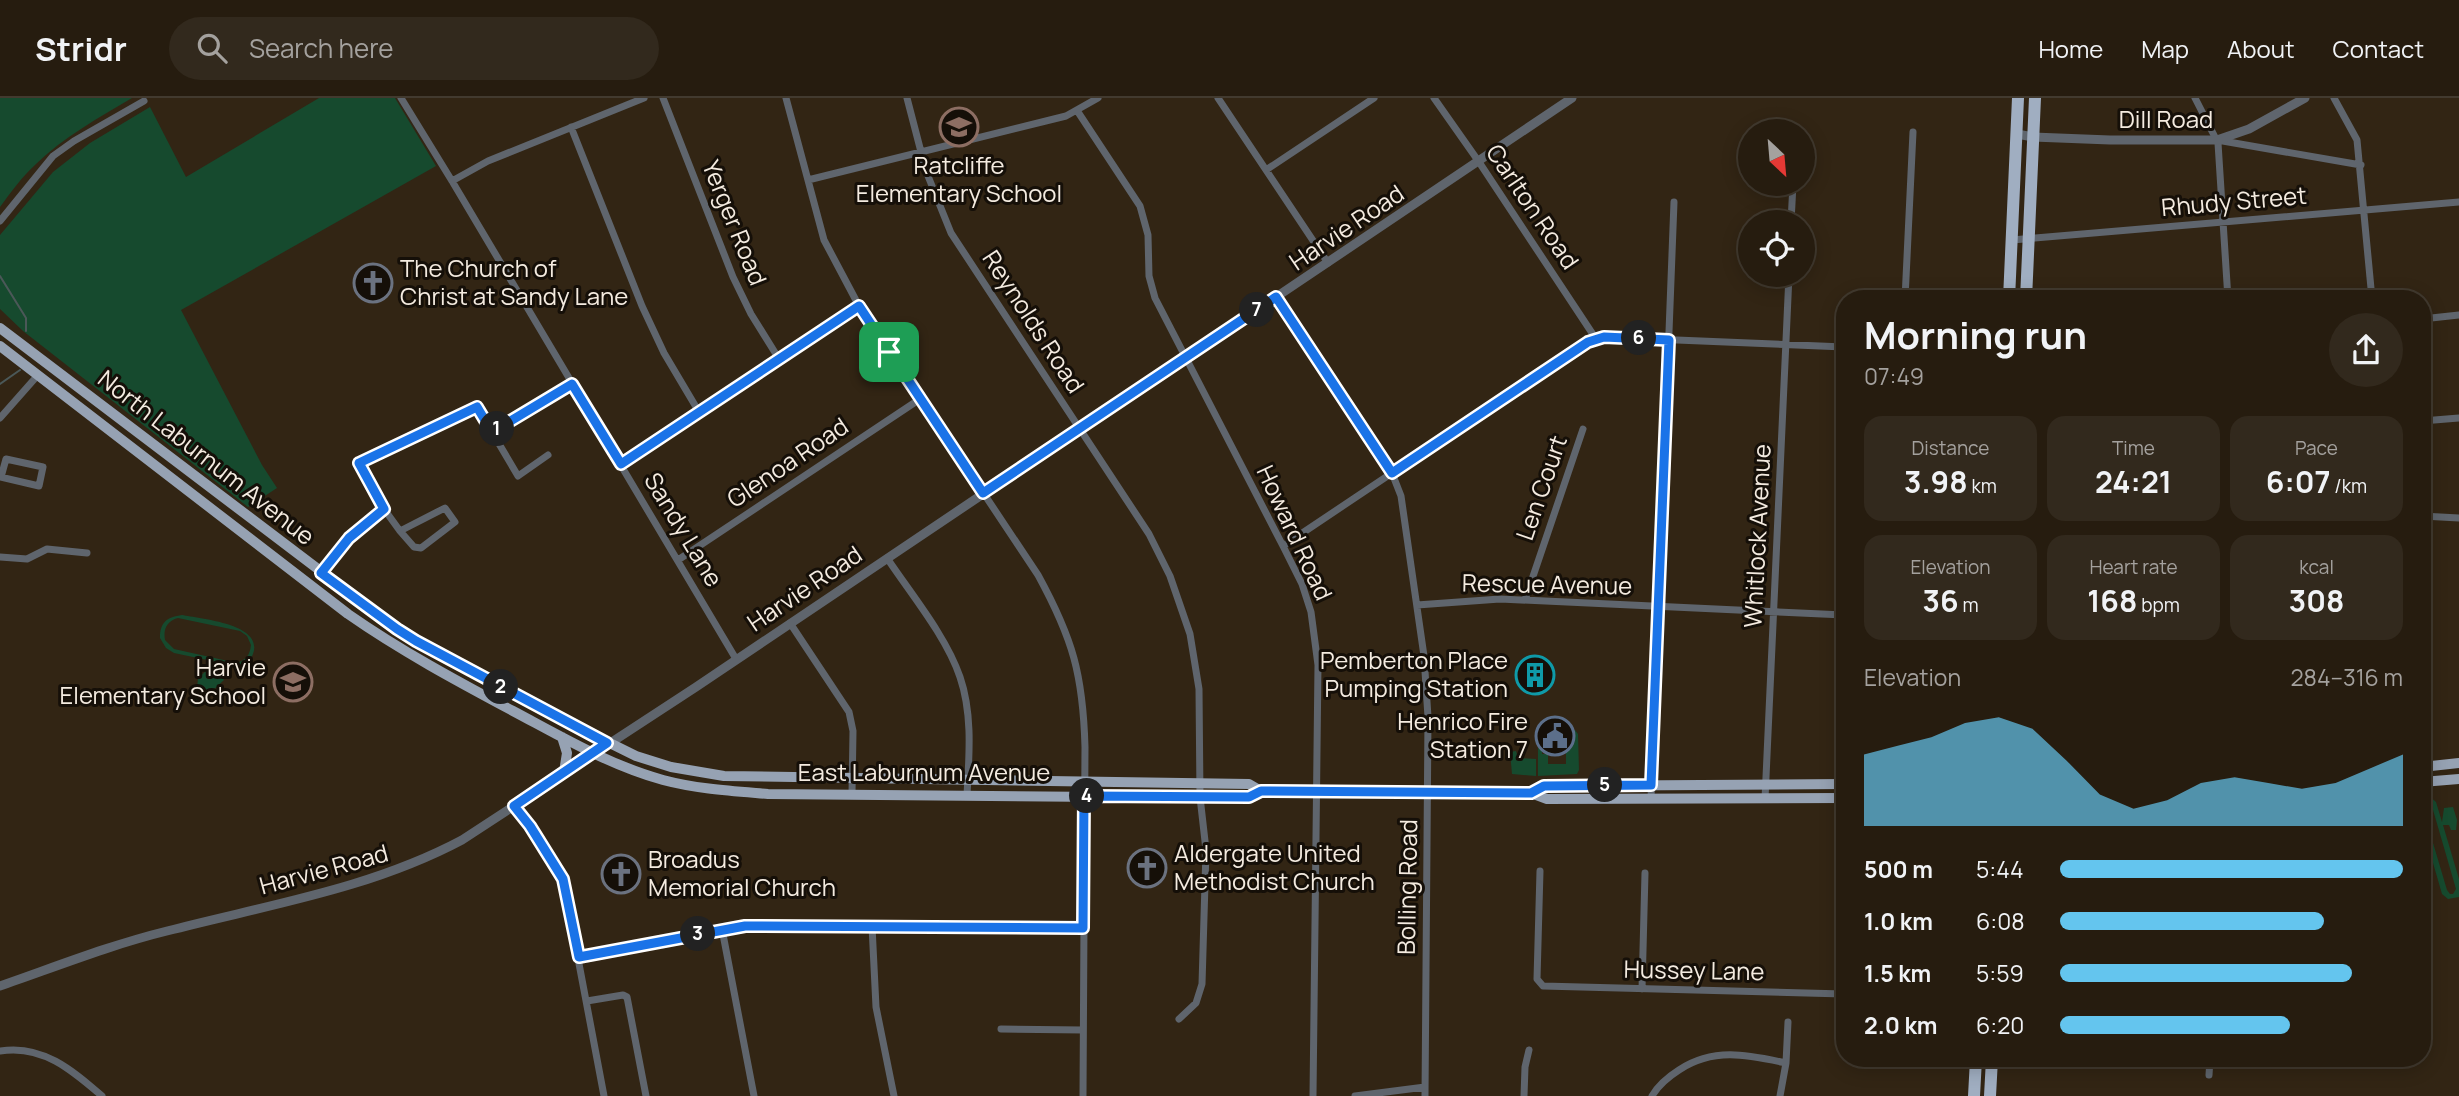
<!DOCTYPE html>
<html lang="en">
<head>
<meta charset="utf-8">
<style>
	body { margin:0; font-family:Manrope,sans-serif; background:#32291d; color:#f1f3f6; height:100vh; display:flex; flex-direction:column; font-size:26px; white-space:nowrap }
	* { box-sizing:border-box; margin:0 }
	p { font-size:23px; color:#a4a19e }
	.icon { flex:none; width:38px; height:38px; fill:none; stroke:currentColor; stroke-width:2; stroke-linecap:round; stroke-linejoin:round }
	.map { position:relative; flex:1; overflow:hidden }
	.sheet { position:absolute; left:1836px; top:192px; width:595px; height:777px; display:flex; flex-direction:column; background:#261c0f; border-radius:28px; box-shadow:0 4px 18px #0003,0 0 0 2px #423a2f }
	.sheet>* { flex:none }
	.needle { width:46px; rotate:154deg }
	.tools { position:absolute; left:1738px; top:21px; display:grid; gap:14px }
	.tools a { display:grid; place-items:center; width:77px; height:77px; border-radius:50%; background:#261c0f; box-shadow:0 4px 18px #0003,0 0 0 2px #423a2f; font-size:35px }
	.pin { position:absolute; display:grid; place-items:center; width:60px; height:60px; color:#fff; margin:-30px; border-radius:14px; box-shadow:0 4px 10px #0006 }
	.km { position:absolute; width:35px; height:35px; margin:-18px; border-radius:50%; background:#222; color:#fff; font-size:19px; line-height:35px; text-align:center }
	.round { display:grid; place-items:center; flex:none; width:74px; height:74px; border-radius:37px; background:#32291d }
	.head { display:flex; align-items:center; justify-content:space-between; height:119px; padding:0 28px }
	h1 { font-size:38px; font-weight:700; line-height:52px }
	.metrics { display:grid; grid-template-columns:repeat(3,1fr); gap:10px; height:119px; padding:7px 28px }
	.metrics div { display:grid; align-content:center; border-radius:18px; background:#32291d; text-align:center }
	.metrics b { font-size:30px; font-weight:700 }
	.metrics small { font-size:19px; font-weight:400 }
	.metrics p { font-size:19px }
	.chart { height:196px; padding:14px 28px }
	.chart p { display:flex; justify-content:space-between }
	.chart svg { width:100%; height:126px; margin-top:7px; fill:#64c5ee; opacity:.7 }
	ul { padding:0 28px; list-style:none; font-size:23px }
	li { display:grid; grid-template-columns:112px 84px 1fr; align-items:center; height:52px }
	li i { height:18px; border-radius:9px; background:#64c5ee }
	header { display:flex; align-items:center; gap:42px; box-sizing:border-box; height:98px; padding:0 35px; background:#261c0f; border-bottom:2px solid #423a2f }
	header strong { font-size:33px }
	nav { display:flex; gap:38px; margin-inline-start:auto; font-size:24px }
	.search { width:490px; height:63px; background:#32291d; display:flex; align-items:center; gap:18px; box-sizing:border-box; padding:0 24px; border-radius:38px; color:#a4a19e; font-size:26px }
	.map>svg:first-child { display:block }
</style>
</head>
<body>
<header>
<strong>Stridr</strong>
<div class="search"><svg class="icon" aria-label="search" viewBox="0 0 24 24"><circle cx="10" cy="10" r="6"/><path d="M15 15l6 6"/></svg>Search here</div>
<nav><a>Home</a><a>Map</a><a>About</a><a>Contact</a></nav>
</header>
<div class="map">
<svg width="2459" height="998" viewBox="0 0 2459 998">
	<rect width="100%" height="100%" fill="#322514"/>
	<!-- green -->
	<path fill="#164a2e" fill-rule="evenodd" d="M 0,0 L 132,0 C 98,20 64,39 36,66 C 22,79 11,94 0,109 Z
		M 319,0 L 395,0 L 436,68 L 181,212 L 262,367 L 277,390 L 248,409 L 23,233 L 0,211 L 0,137 L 53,74 L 90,45 L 150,9 L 186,79 Z
		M 182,517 C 202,521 264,526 253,556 C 250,564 244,567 236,568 L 174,555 L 166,550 L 160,540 C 160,524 167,519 182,517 ZM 178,520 L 240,533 L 247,538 L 251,547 C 250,557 246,562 237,565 L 174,551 L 165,542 C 163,531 167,523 178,520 Z
		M 206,573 L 219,575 L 224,582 L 195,609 L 190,602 L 197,591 L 198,580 Z
		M 1569,632 L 1575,632 L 1578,636 L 1579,672 L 1577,676 L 1538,678 L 1538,650 L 1542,650 L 1542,656 L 1548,656 L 1548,666 L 1566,666 L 1566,642 L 1569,641 Z
		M 1516,653 L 1518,660 L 1536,661 L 1536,678 L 1512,676 L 1510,654 Z
		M 2427,696 L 2436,704 L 2442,724 L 2444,710 L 2453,709 L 2457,722 L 2456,732 L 2451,732 L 2449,727 L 2443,727 L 2459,781 L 2459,799 L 2448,801 L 2442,796 L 2422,727 L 2422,697 ZM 2425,703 L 2431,705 L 2456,791 L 2453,796 L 2450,796 L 2447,792 L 2422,708 Z"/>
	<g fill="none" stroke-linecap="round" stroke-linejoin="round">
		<!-- stream -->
		<path stroke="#4b5858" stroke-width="2" d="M 0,178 L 26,220 L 26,233
			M 0,286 L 20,272"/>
		<!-- minor -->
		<path stroke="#5f656d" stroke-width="7" d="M 401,0 L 452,83 L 736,561
			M 663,0 L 733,179 L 751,216 L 779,261
			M 786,0 L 824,142 L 859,208 L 1038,477 C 1073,541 1083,577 1085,649 L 1083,998
			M 907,0 L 926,73 L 951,135 L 1149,436 L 1170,478 L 1190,536 L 1199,591 L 1200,699 L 1206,752 L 1202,886 L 1196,905 L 1179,921
			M 1218,0 L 1328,165
			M 1434,0 L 1479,64 L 1596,241
			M 2195,0 L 2218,45 L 2228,201
			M 2334,0 L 2357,42 L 2372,201
			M 1078,14 L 1140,108 L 1148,137 L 1149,178 L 1155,200 L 1283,448 L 1302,486 L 1311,514 L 1318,567 L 1313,998
			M 571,29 L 642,208 L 664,255 L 699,314
			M 2217,42 L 2361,67
			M 1266,72 L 1374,0
			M 808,82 L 1066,18 L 1098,0
			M 452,83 L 488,63 L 644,0
			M 0,123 L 53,58 L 74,43 L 144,3
			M 1791,124 L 1793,86
			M 2012,142 L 2459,104
			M 1276,199 L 1381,357 L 1392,375 L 1401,398 L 1424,558 L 1428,619 L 1425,998
			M 1905,201 L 1913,34
			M 2422,221 L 2459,217
			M 0,320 L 38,277
			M 2422,323 L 2459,320
			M 492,334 L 518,378 L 548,357
			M 621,366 L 859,208
			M 0,379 L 39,388 L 43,369 L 6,361 L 1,379
			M 445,410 L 455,424 L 421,450 L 414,449 L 400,433 Z
			M 384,411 L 400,433
			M 2422,418 L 2459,420
			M 1283,448 L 1577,251 L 1604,239 L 1844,249
			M 0,459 L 27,461 L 47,451 L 87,455
			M 887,460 C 911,496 946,538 960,579 C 973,617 969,659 967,697
			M 678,462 L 920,301
			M 321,475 L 349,440 L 384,411 L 359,365 L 477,309 L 492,334 L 572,287
			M 1525,502 L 1583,331
			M 1417,507 L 1500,501 L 1844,517
			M 790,525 L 849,614 L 853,633 L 852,696
			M 1651,701 L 1674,104
			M 1765,701 L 1789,177
			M 514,708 L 530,728 L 563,781 L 604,998
			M 1540,773 L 1537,881 L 1543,888 L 1844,896
			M 872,828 L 876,909 L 894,998
			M 722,831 L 754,998
			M 578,859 L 745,828 L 1083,830
			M 1642,891 L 1645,775
			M 587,903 L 623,897 L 627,899 L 646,998
			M 1001,931 L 1083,932
			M 0,953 C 42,946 72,972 102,998
			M 1786,965 L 1788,924
			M 2209,977 L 2210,961
			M 1355,998 L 1425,989
			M 1524,998 L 1525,969 L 1529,952
			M 1652,998 C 1659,986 1668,979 1679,972 C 1714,949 1748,957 1786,965 L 1780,998"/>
		<!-- tertiary -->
		<path stroke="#5f656d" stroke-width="9" d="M 2017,36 L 2033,39 L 2110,42 L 2217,42 L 2249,31 L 2305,0
			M 0,888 C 55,869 110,847 167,833 C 267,807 370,791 462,742 L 696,589 L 1572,0"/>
		<!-- primary -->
		<path stroke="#96a2b3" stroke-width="10" d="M 0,230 L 397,531 L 535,608 L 636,658 L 671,669 L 724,678 L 1249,686 L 1261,693
			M 0,248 L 348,516 C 401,553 457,583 513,613 C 562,639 609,667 663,682 C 697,691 732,693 768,696 L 1217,700 L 1249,699 L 1261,693 L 1531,695 L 1547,701 L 1844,700
			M 562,639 L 567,655 L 564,674
			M 2422,669 L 2459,665
			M 2422,684 L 2459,681
			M 1531,695 L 1544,688 L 1844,686"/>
		<!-- trunk -->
		<path stroke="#a0aec1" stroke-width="12" d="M 2009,201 L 2018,0
			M 2026,201 L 2035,0
			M 1974,998 L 1976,961
			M 1990,998 L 1992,961"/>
	</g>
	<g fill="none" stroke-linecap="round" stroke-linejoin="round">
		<defs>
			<path id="route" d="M 1276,199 L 1392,375 L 1588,244 L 1604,239 L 1669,242 L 1651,687 L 1544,688 L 1531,695 L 1261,693 L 1249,699 L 1084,698 L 1083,830 L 745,828 L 579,859 L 563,781 L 530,728 L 514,708 L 607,645 L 416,543 L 397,531 L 321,475 L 349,440 L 384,411 L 359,365 L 477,309 L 492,334 L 572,286 L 621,366 L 859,208 L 983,395 Z"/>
		</defs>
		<!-- route casing -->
		<use href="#route" stroke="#fff" stroke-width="14"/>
		<!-- route -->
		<use href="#route" stroke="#1a73e8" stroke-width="9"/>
	</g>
	<!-- icons -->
	<defs>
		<symbol id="school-ring" viewBox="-11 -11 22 22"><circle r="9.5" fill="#150f08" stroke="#8d6e63" stroke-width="1.5"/><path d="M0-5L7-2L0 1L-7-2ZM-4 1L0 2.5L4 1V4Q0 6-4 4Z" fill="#8d6e63"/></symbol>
		<symbol id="church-ring" viewBox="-11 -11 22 22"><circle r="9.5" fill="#150f08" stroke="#6b7280" stroke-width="1.5"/><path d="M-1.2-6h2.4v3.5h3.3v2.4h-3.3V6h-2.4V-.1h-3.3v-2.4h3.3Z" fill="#6b7280"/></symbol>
		<symbol id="building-ring" viewBox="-11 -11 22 22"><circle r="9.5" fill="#150f08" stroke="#0f9aa8" stroke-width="1.5"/><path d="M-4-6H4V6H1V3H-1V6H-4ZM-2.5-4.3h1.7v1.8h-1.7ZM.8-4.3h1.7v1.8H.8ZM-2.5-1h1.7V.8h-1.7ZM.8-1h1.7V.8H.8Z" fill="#0f9aa8"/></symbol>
		<symbol id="civic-ring" viewBox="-11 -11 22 22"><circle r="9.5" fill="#150f08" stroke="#5c6f8a" stroke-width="1.5"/><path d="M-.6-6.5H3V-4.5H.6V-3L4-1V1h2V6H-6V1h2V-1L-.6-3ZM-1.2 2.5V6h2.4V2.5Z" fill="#5c6f8a"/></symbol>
	</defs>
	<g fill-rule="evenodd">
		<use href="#school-ring" x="937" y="7" width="44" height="44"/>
		<use href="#church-ring" x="351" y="163" width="44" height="44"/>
		<use href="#building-ring" x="1513" y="555" width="44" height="44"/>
		<use href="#school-ring" x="271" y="562" width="44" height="44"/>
		<use href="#civic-ring" x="1533" y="616" width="44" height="44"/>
		<use href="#church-ring" x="1125" y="748" width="44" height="44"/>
		<use href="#church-ring" x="599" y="754" width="44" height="44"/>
	</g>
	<g text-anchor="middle" stroke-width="6" stroke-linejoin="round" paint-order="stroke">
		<!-- street labels -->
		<g font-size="24" fill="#f4ebe0" stroke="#150f08">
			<text x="2166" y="30">Dill Road</text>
			<text transform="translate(2234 104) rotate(-5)" y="8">Rhudy Street</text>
			<text transform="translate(1532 109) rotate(56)" y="8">Carlton Road</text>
			<text transform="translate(734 125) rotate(68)" y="8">Yerger Road</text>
			<text transform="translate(1347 130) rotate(-34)" y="8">Harvie Road</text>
			<text transform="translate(1033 224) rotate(57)" y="8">Reynolds Road</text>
			<text transform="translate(206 360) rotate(38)" y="8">North Laburnum Avenue</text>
			<text transform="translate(788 365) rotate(-34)" y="8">Glenoa Road</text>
			<text transform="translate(1542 390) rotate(-71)" y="8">Len Court</text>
			<text transform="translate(683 432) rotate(59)" y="8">Sandy Lane</text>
			<text transform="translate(1294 435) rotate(65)" y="8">Howard Road</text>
			<text transform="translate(1758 438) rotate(-87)" y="8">Whitlock Avenue</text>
			<text transform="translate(1547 487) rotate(1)" y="8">Rescue Avenue</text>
			<text transform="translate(805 491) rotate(-34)" y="8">Harvie Road</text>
			<text x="924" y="683">East Laburnum Avenue</text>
			<text transform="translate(324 772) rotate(-15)" y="8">Harvie Road</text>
			<text transform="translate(1408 789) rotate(-89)" y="8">Bolling Road</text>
			<text transform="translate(1694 873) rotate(1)" y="8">Hussey Lane</text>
		</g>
		<!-- poi labels -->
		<g font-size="24" fill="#f4ebe0" stroke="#150f08" text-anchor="start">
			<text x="959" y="76" text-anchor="middle">Ratcliffe<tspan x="959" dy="28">Elementary School</tspan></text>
			<text x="400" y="179">The Church of<tspan x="400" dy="28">Christ at Sandy Lane</tspan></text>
			<text x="1508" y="571" text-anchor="end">Pemberton Place<tspan x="1508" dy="28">Pumping Station</tspan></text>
			<text x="266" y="578" text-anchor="end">Harvie<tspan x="266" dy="28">Elementary School</tspan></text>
			<text x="1528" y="632" text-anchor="end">Henrico Fire<tspan x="1528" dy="28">Station 7</tspan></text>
			<text x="1174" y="764">Aldergate United<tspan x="1174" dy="28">Methodist Church</tspan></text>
			<text x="648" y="770">Broadus<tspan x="648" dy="28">Memorial Church</tspan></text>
		</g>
	</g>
</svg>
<div class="tools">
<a><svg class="needle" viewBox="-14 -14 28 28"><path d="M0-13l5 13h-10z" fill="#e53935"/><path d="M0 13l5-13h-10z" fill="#a4a19e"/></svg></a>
<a><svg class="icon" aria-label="locate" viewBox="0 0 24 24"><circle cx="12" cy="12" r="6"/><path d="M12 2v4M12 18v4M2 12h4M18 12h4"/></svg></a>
</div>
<div class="pin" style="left:889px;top:254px;background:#1e9e55"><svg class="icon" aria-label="arrive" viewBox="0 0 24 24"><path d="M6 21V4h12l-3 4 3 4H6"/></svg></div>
<b class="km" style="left:497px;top:331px">1</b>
<b class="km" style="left:501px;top:589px">2</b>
<b class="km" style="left:698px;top:836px">3</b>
<b class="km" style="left:1087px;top:698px">4</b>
<b class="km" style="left:1605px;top:687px">5</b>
<b class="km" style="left:1639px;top:240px">6</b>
<b class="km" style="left:1257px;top:212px">7</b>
<section class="sheet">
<div class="head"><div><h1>Morning run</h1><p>07:49</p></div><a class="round"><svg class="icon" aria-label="share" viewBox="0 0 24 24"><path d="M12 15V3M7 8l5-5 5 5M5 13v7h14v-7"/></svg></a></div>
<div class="metrics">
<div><p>Distance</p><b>3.98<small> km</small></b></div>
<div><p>Time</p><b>24:21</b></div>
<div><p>Pace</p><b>6:07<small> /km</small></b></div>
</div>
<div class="metrics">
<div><p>Elevation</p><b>36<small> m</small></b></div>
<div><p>Heart rate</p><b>168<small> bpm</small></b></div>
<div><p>kcal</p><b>308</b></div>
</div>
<div class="chart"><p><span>Elevation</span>284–316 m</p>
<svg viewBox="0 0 160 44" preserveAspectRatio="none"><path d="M0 44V19L10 16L20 13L30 8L40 6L50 10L60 21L70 33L80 38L90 35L100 29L110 27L120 29L130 31L140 29L150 24L160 19V44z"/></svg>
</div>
<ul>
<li><b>500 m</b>5:44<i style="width:100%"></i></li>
<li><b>1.0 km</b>6:08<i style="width:77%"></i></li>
<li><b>1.5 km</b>5:59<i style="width:85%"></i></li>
<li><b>2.0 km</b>6:20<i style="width:67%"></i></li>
</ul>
</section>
</div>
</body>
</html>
